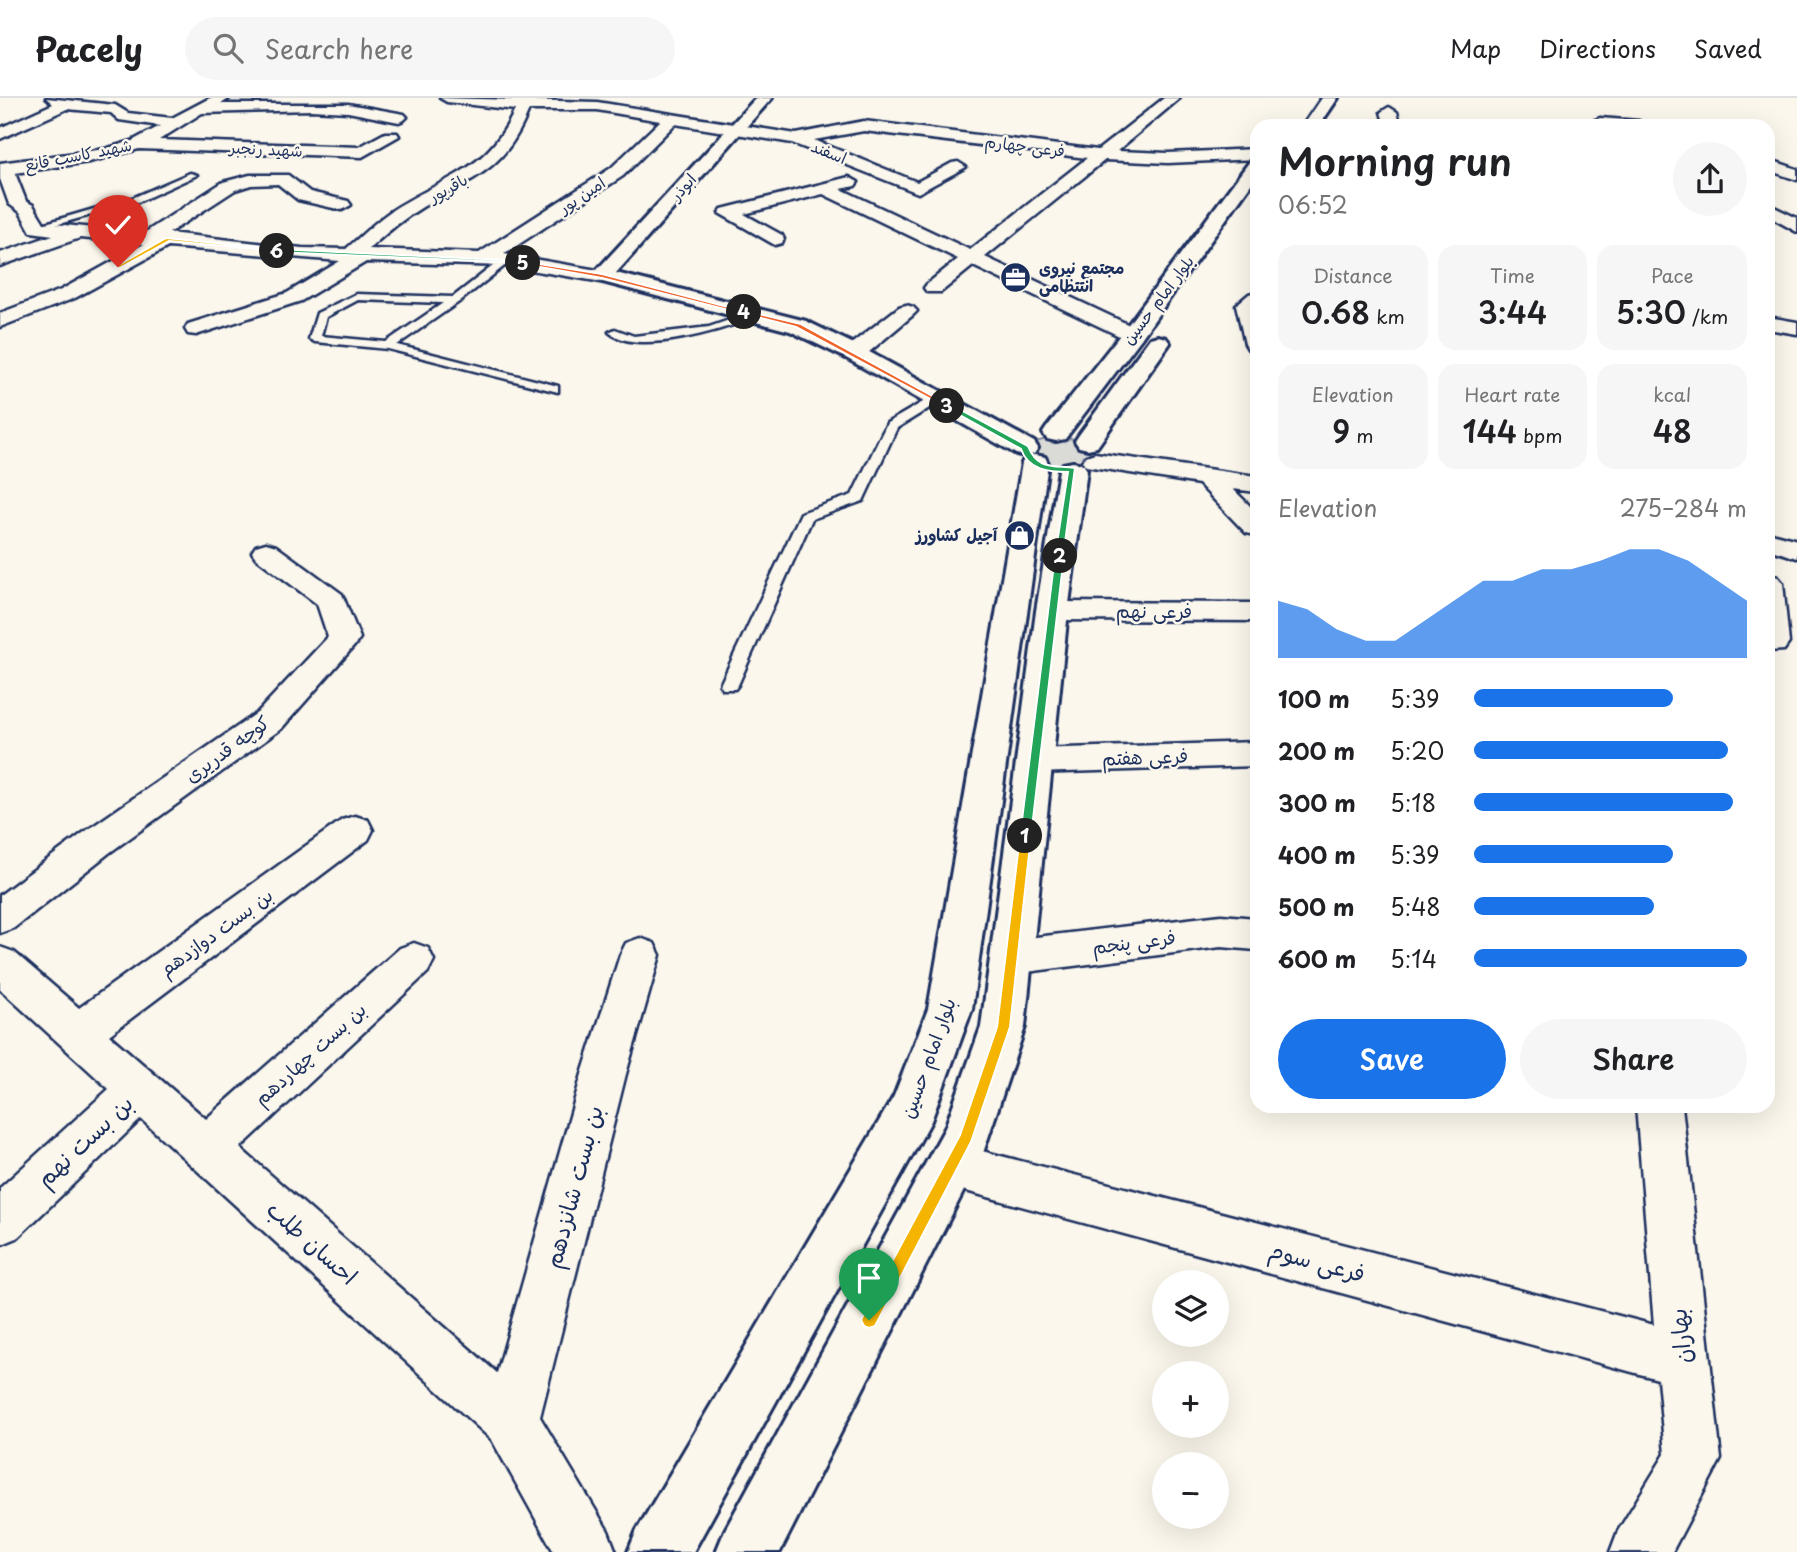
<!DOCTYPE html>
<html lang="en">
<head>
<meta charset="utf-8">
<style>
	body { margin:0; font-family:"Playpen Sans","Playpen Sans Arabic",sans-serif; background:#f6f6f6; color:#202124; height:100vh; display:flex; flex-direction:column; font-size:26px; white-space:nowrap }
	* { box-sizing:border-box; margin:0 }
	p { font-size:23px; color:#757577 }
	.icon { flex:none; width:38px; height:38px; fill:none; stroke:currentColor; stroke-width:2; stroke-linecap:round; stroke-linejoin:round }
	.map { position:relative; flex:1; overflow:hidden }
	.details { position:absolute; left:1250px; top:21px; width:525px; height:994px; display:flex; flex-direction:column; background:#fff; border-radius:21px; box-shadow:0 7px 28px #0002 }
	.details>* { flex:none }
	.tools { position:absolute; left:1152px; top:1172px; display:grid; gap:14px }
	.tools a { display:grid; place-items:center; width:77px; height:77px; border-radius:50%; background:#fff; box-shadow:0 7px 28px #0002; font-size:35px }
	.pin { position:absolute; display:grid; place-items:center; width:60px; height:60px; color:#fff; margin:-72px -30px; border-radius:50% 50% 50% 0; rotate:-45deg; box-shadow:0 0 7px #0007 }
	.pin .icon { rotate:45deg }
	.km { position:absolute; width:35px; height:35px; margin:-18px; border-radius:50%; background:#222; color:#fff; font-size:19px; line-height:35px; text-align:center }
	.round { display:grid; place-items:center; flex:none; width:74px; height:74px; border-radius:37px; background:#f6f6f6 }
	.overview { display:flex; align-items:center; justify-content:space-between; height:119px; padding:0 28px }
	h1 { font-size:38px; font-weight:600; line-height:52px }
	.stats { display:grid; grid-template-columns:repeat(3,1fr); gap:10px; height:119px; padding:7px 28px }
	.stats div { display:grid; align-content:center; border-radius:18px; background:#f6f6f6; text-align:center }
	.stats b { font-size:30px; font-weight:600 }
	.stats small { font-size:19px; font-weight:400 }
	.stats p { font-size:19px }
	.chart { height:196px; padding:14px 28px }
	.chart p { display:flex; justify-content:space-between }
	.chart svg { width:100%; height:126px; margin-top:7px; fill:#1a73e8; opacity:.7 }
	.primary-button { display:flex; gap:14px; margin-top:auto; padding:14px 28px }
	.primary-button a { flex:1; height:80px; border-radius:42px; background:#1a73e8; color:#fff; font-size:28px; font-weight:600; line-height:80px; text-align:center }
	.primary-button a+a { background:#f6f6f6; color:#202124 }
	ul { padding:0 28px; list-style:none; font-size:23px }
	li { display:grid; grid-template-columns:112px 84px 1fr; align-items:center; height:52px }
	li i { height:18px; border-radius:9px; background:#1a73e8 }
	header { display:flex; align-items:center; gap:42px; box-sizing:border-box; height:98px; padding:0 35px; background:#fff; border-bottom:2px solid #e0e0e0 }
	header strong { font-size:33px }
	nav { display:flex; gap:38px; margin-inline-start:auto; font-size:24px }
	.search { width:490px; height:63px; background:#f6f6f6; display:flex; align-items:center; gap:18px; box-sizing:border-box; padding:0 24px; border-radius:38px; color:#757577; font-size:26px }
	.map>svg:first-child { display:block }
</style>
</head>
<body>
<header>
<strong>Pacely</strong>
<div class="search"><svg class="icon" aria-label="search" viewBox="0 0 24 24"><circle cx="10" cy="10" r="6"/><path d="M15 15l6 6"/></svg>Search here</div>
<nav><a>Map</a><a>Directions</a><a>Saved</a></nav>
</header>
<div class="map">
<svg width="1797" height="1454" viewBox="0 0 1797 1454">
	<rect width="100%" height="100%" fill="#fbf7ec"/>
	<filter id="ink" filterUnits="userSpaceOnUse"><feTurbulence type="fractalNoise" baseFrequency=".0143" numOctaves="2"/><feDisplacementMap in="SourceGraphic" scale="14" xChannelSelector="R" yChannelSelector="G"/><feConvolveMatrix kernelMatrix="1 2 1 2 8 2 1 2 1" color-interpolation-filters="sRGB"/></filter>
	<g filter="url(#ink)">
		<!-- green -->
		<path fill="#dadad7" stroke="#7a849a" stroke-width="2" d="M 1059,338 L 1078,342 L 1090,350 L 1090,360 C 1075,374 1042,372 1031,354 L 1035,344 Z"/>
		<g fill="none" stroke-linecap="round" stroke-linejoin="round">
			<defs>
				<path id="lane" d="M 190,75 L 197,77 L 138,104 L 37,132 L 32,129 L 132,100 Z
					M 503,160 L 512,162 L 459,204 L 397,247 L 558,288 L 558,294 L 388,251 L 315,244 L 309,241 L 317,215 L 356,196 L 453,199 ZM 358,202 L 443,205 L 386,244 L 321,238 L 326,219 Z
					M 755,213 L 761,216 L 759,218 C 725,231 638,259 609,234 L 615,231 L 634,238 L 709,229 Z
					M 935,297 L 939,298 L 939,304 L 897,330 L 863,403 L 812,421 L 738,587 L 735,591 L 723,591 L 720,587 L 801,415 L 852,397 L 887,325 Z"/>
				<path id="street" d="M 46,0 L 115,7 L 128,15 L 172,20 L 210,0 L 230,0 L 221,6 L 348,6 L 404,16 L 407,19 L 404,22 L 399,24 L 348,14 L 311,12 L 202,15 L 159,42 L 359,49 L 385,35 L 397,35 L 399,38 L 362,59 L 139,51 L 89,64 L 15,75 L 26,103 L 33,107 L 44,125 L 144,135 L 223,84 L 250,77 L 288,77 L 310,94 L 348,103 L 351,107 L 342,112 L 298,102 L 278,86 L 251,87 L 235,92 L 169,135 L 302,150 L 346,151 C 361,138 375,124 391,113 C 445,78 486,75 515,12 L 447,4 L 440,0 L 597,4 L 796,36 L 864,23 L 1098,52 L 1164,0 L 1180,0 L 1117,53 L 1168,55 L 1256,51 L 1256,61 L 1168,65 L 1105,62 L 985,159 L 1140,232 L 1143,237 L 1140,242 L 1132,244 L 973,168 L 941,194 L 927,194 L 924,190 L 927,186 L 958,161 L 823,96 L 744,116 L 782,137 L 784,141 L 782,145 L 775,147 L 719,115 L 722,111 L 849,79 L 858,84 L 855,88 L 841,91 L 970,152 L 1087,60 L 864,33 L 814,42 L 917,84 L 952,65 L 958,64 L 966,69 L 918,95 L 792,45 L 675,26 L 623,78 L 504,156 L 609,174 L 612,178 L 609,182 L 602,184 L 507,168 L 366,164 L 301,203 L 196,237 L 188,236 L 185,231 L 188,226 L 287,195 L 340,163 L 168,149 L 75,200 L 0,229 L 0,215 L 61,192 L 144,146 L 80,140 L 0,168 L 0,155 L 53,137 L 31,134 L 20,114 L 9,106 L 0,81 L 0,65 L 105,51 L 132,43 L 160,28 L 119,22 L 111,15 L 67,11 L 0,41 L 0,30 L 53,6 ZM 529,12 L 597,12 L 660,23 L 611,70 L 479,155 L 369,151 C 386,135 404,120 424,108 C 476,78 505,72 529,12 Z
					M 1389,9 L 1397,14 L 1401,28 L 1385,28 L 1381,14 Z
					M 1600,20 L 1639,23 L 1647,28 L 1594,28 L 1592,25 L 1595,22 Z
					M 1768,61 L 1797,71 L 1797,82 L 1768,72 Z
					M 1768,106 L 1797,120 L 1797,134 L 1768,118 Z
					M 1256,194 L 1256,253 L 1248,251 L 1245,246 L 1236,207 L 1249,196 Z
					M 906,207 L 913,209 L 917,213 L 913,217 L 862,260 L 846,260 L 843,255 L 846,250 L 899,209 Z
					M 1768,219 L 1797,224 L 1797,236 L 1768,231 Z
					M 1095,355 L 1256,378 L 1256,394 L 1233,391 L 1256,414 L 1256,437 L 1246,435 L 1199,386 L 1086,368 L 1082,363 L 1086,358 Z
					M 1768,434 L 1797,442 L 1797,460 L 1768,451 Z
					M 266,445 L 276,448 L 342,496 L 360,540 L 355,547 L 281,631 L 109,755 L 14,830 L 0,835 L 0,797 L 83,735 L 257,615 L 328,539 L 317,506 L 256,460 L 252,454 L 256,448 Z
					M 1768,476 L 1778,479 L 1783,485 L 1789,545 L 1784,552 L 1768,553 Z
					M 1052,504 L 1256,505 L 1256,523 L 1052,522 L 1041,520 L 1037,513 L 1041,506 Z
					M 1256,644 L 1256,668 L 1034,675 L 1022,672 L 1017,663 L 1022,654 L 1034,651 Z
					M 355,718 L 368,722 L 373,732 L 368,742 L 109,937 L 206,1021 L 400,850 L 414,845 L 428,850 L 434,862 L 428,874 L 240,1050 L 497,1275 L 582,976 L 620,857 L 626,845 L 640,840 L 654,845 L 660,857 L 626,976 L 540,1319 L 608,1433 L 616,1454 L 554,1454 L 492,1342 L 141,1021 L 17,1140 L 0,1147 L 0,1090 L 109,991 L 0,891 L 0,849 L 14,854 L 79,910 L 342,722 Z
					M 1221,817 L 1256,820 L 1256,852 L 1221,849 L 1011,876 L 997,871 L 991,859 L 997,847 L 1011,842 Z
					M 1636,1008 L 1682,1008 L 1721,1361 L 1672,1454 L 1610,1454 L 1618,1433 L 1665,1356 L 1658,1281 L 951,1089 L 934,1083 L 927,1067 L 934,1051 L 951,1045 L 1654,1227 Z"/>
				<path id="secondary" d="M 756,0 L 772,0 L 616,175 L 806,223 L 862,250 L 1034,344 L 1038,350 L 1034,356 L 1025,358 L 1016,356 L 846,260 L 790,233 L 595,182 L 592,178 L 595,174 Z
					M 1322,0 L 1338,0 L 1319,28 L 1303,28 Z
					M 1256,62 L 1256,79 L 1140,242 L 1065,341 L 1056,343 L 1047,341 L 1043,335 L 1047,329 L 1124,232 L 1250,63 Z
					M 1158,238 L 1166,240 L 1170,245 L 1097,349 L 1088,351 L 1079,349 L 1075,343 L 1079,337 L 1150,240 Z
					M 1035,357 L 1045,359 L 1048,365 L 972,911 L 931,1023 L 693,1454 L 628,1454 L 637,1432 L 894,998 L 928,911 L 1022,365 L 1025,359 Z
					M 1073,364 L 1083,366 L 1087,372 L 1068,513 L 1025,929 L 983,1055 L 780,1454 L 716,1454 L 725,1432 L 945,1030 L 981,929 L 1036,513 L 1059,372 L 1063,366 Z"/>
			</defs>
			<!-- lane casing -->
			<use href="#lane" stroke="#1b2f5e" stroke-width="5"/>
			<!-- street casing -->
			<use href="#street" stroke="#1b2f5e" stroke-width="5"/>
			<!-- secondary casing -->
			<use href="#secondary" stroke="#1b2f5e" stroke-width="6"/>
			<!-- lane -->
			<use href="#lane" fill="#fbf7ec" fill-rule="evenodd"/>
			<!-- street -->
			<use href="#street" fill="#fbf7ec" fill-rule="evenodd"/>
			<!-- secondary -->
			<use href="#secondary" fill="#fbf7ec" fill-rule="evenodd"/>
		</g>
	</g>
	<!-- split-1 -->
	<path fill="#f5b400" stroke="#fff" stroke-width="2" d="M 1025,733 L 1031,738 L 1010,929 L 971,1044 L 875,1228 L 869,1230 L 864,1228 L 861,1222 L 864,1216 L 960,1037 L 997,929 L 1020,738 Z"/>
	<!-- split-2 -->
	<path fill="#22a559" stroke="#fff" stroke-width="2" d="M 1060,456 L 1064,458 L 1031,738 L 1025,742 L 1020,738 L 1055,458 Z"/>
	<!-- split-3 -->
	<path fill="#22a559" stroke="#fff" stroke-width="2" d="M 945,306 L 950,306 L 1028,348 C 1038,372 1052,367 1075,370 L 1063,460 L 1055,458 L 1068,374 C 1049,374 1028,372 1021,351 L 945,309 Z"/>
	<!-- split-4 -->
	<path fill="#f0652b" stroke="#fff" stroke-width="2" d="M 742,212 L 801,226 L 951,308 L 945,309 L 796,229 L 742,215 Z"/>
	<!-- split-5 -->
	<path fill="#f0652b" stroke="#fff" stroke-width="2" d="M 521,163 L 602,176 L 747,214 L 744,216 L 602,180 L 523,166 Z"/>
	<!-- split-6 -->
	<path fill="#22a559" stroke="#fff" stroke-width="2" d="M 277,151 L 523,163 L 526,165 L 275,154 Z"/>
	<!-- split-7 -->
	<path fill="#f5b400" stroke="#fff" stroke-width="2" d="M 166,140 L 277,151 L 280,153 L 169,143 L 120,170 L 115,169 Z"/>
	<!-- icons -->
	<defs>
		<symbol id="office-disc" viewBox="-11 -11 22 22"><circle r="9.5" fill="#1b2f5e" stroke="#fbf7ec"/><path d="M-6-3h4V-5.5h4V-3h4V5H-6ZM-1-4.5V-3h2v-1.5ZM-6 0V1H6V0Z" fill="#fff"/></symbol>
		<symbol id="shop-disc" viewBox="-11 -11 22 22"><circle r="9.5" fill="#1b2f5e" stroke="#fbf7ec"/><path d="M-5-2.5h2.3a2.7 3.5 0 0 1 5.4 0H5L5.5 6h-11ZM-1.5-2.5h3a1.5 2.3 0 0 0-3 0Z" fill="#fff"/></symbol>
	</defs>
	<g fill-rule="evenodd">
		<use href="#office-disc" x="998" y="162" width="35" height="35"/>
		<use href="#shop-disc" x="1002" y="420" width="35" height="35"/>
	</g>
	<g text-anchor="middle" stroke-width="5" stroke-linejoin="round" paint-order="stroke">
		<!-- far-street labels -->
		<g font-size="16" fill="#1b2f5e" stroke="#fbf7ec">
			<text transform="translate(1025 48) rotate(7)" y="6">فرعی چهارم</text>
			<text transform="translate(266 51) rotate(3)" y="6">شهید رنجبر</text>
			<text transform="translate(829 54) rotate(22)" y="6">اسفند</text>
			<text transform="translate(78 57) rotate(-11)" y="6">شهید کاسب قانع</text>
			<text transform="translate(683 89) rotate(-48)" y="6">ابوذر</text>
			<text transform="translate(448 90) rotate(-29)" y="6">باقرپور</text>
			<text transform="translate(582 97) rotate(-34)" y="6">امین پور</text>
			<text transform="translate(1158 202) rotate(-53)" y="6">بلوار امام حسین</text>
		</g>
		<!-- far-poi labels -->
		<g font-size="16" font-weight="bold" fill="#1b2f5e" stroke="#fbf7ec" text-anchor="start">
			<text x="1039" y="176">مجتمع نیروی<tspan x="1039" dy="18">انتتظامی</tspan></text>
			<text x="997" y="443" text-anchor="end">آجیل کشاورز</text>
		</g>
		<!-- street labels -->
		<g font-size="19" fill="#1b2f5e" stroke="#fbf7ec">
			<text x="1154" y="520">فرعی نهم</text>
			<text transform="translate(227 651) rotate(-36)" y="7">کوچه قدریری</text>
			<text transform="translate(1145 659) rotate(-2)" y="7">فرعی هفتم</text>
			<text transform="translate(216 834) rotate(-36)" y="7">بن بست دوازدهم</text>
			<text transform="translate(1134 844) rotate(-7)" y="7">فرعی پنجم</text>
			<text transform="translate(310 956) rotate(-42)" y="7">بن بست چهاردهم</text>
			<text transform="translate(928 960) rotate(-70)" y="7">بلوار امام حسین</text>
		</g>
		<!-- near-street labels -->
		<g font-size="23" fill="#1b2f5e" stroke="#fbf7ec">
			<text transform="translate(85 1043) rotate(-43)" y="8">بن بست نهم</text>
			<text transform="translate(574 1089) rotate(-75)" y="8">بن بست شانزدهم</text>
			<text transform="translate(312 1145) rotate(42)" y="8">احسان طلب</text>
			<text transform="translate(1317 1164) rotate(15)" y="8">فرعی سوم</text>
			<text transform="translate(1681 1238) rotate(-96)" y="8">بهاران</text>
		</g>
	</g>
</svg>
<div class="tools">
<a><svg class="icon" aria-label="layers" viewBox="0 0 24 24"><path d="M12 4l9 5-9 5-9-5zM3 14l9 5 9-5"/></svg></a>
<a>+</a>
<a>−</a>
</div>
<div class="pin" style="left:869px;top:1222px;background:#1e9e55"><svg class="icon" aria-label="arrive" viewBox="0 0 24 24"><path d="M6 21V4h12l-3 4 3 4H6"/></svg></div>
<div class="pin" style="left:118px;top:169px;background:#d93025"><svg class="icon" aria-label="check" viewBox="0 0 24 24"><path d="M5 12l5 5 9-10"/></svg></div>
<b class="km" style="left:1025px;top:738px">1</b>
<b class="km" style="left:1060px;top:458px">2</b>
<b class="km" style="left:947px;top:308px">3</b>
<b class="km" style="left:744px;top:214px">4</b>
<b class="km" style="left:523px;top:165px">5</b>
<b class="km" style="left:277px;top:153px">6</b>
<section class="details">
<div class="overview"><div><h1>Morning run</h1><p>06:52</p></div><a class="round"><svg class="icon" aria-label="share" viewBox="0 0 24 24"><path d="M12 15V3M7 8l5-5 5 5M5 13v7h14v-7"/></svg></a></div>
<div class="stats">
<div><p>Distance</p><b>0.68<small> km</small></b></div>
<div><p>Time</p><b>3:44</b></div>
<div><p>Pace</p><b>5:30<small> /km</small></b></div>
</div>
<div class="stats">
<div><p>Elevation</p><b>9<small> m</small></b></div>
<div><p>Heart rate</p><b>144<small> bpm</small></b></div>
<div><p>kcal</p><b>48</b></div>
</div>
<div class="chart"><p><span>Elevation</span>275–284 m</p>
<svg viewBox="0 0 160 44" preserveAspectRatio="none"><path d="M0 44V24L10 27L20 34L30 38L40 38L50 31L60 24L70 17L80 17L90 13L100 13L110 10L120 6L130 6L140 10L150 17L160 24V44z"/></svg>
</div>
<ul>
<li><b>100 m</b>5:39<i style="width:73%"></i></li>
<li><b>200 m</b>5:20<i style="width:93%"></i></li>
<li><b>300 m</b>5:18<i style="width:95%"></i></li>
<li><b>400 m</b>5:39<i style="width:73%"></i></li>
<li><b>500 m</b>5:48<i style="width:66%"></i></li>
<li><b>600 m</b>5:14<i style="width:100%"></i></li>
</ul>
<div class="primary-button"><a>Save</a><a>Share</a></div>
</section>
</div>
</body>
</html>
